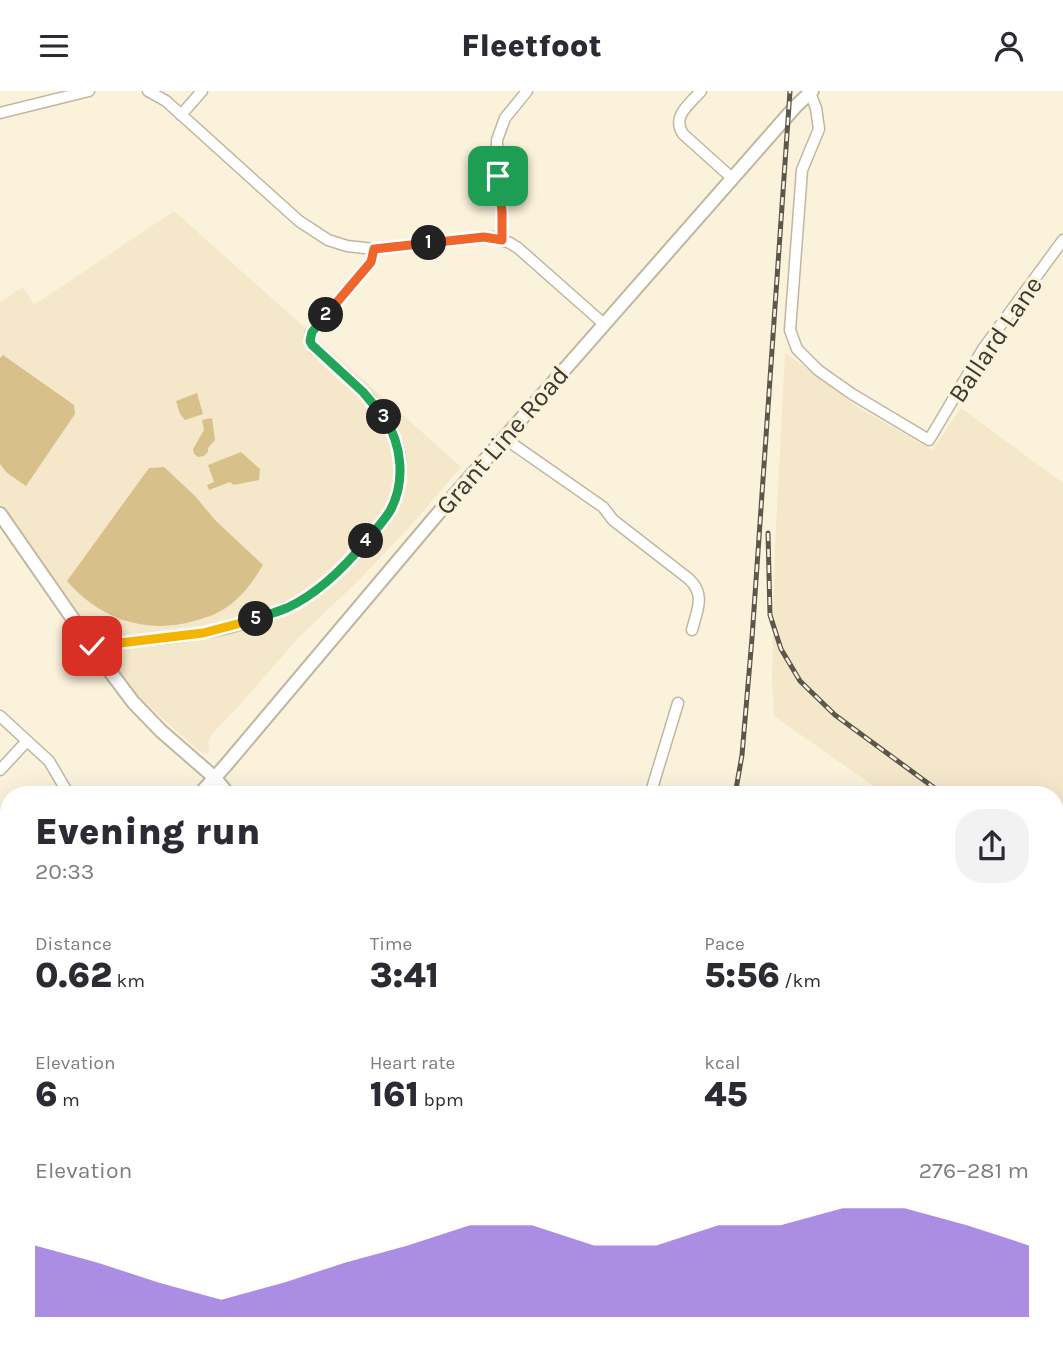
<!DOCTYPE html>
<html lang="en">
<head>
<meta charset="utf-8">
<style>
	body { margin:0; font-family:Karla,sans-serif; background:#f2f2f3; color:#2b2b33; height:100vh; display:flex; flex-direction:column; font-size:26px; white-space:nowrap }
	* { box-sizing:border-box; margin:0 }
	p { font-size:23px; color:#7c7c81 }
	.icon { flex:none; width:38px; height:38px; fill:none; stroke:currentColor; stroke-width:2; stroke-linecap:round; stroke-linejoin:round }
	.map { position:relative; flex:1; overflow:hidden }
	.side { position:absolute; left:0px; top:695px; width:1064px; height:569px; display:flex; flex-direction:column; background:#fff; border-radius:28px 28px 0 0; box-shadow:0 7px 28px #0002 }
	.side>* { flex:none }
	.pin { position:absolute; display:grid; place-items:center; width:60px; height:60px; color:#fff; margin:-30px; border-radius:14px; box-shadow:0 4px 10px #0006 }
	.km { position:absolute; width:35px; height:35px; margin:-18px; border-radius:50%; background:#222; color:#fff; font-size:19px; line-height:35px; text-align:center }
	.round { display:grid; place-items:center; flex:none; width:74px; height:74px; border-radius:28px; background:#f2f2f3 }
	.overview { display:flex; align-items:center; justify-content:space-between; height:119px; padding:0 35px }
	h1 { font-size:38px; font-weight:800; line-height:52px }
	.metrics { display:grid; grid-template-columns:repeat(3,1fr); gap:10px; height:119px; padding:7px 35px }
	.metrics div { display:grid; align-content:center }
	.metrics b { font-size:35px; font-weight:800 }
	.metrics small { font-size:19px; font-weight:400 }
	.metrics p { font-size:19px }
	.chart { height:196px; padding:14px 35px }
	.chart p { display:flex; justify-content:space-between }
	.chart svg { width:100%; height:126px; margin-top:7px; fill:#885fda; opacity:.7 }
	header { display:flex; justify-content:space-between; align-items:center; height:91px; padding:0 35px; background:#fff; font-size:32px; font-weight:800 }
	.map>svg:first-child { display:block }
</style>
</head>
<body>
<header><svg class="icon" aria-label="menu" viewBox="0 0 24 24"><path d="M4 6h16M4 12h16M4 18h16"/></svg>Fleetfoot<svg class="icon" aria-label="person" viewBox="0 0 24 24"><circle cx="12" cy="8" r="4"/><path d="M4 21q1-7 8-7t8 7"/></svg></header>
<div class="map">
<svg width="1063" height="1262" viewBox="0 0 1063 1262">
	<rect width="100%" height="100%" fill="#fbf2dc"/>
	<!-- built -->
	<path fill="#f4e7ca" d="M 174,120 L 461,376 L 414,431 L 358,490 L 299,546 L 238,616 L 212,643 L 208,652 L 209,660 L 207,663 L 198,659 L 152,618 L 134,601 L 117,579 L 0,414 L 0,211 L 23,196 L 34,214 Z
		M 785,261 L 857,316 L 932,359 L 961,317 L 1063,392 L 1063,830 L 1055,824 L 1055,704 L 885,703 L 774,625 L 772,588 L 775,458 Z
		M 1063,1215 L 1063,1262 L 800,1262 L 840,1255 L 1055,1255 L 1055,1216 Z"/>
	<!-- green -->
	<path fill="#d8c08b" d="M 3,264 L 74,314 L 75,323 L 26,395 L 7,382 L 0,373 L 0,267 Z
		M 197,302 L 203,323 L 185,329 L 180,323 L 176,310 Z
		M 212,327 L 215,349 L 208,357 L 208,361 L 204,365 L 198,366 L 194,363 L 193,358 L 204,339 L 202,329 Z
		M 241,361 L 260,378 L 259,389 L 234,394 L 230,391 L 209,399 L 207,394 L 214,391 L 208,374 Z
		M 164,376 L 195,405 L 215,429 L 263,474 C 253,491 241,507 224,518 C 215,524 204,527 194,530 C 145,544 99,527 67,490 L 149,377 Z"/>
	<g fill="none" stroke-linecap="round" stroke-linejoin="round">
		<!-- stream -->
		<path stroke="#b3903b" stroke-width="2.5" d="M 0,843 L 9,838
			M 0,999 L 9,990
			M 0,1135 L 9,1135"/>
		<defs>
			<path id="minor" d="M 148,0 L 166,10 L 299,130 L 328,149 L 347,155 L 374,158 L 466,148 L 493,146 L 510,152 L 518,157 L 604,233
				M 701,0 C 690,13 671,25 683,43 L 732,87
				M 810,2 L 816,17 L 819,38 L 802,79 L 790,239 L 797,258 L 818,279 L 852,303 L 929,349 L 983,258 L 1063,149
				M 0,22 L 89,0
				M 181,24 L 202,0
				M 502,148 L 502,121 L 497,85 L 497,49 L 505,27 L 527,0
				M 504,347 L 603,416 L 613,429 L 689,488 C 706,504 697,519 692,539
				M 96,561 C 104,558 113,554 121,552 C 133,549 146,549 158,548 C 188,545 219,541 248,531 C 268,524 289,517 307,506 C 335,487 393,432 398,397 C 401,382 401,364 396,350 C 383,311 345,284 315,258 L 310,250 L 311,241 L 371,171 L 374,158
				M 0,625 L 49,670 L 69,704
				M 0,679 L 27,650
				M 650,704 L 678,612
				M 1055,930 L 1063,936
				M 1055,962 L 1063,950
				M 1055,1093 L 1063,1092"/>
			<path id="tertiary" d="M 0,423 L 100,567 L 133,611 L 161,640 L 215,687 L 229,704
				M 1014,1255 L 1024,1262"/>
			<path id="secondary" d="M 199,704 L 226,674 L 435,426 L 795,16 L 812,0
				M 0,913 L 9,903
				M 0,937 L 9,927"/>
			<path id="motorway" d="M 0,1054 L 9,1059
				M 1055,1141 L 1063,1140
				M 0,1165 L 9,1165
				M 1055,1178 L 1063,1178
				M 0,1203 L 9,1204
				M 38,1262 L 56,1255"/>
		</defs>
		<!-- minor casing -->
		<use href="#minor" stroke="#c0b6a2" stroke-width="13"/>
		<!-- tertiary casing -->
		<use href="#tertiary" stroke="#c0b6a2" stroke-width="16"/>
		<!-- secondary casing -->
		<use href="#secondary" stroke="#c0b6a2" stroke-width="16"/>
		<!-- motorway casing -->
		<use href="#motorway" stroke="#c0b6a2" stroke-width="21"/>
		<!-- minor -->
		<use href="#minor" stroke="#fff" stroke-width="10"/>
		<!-- tertiary -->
		<use href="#tertiary" stroke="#fff" stroke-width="12"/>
		<!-- secondary -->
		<use href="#secondary" stroke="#fff" stroke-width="12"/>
		<!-- motorway -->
		<use href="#motorway" stroke="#fff" stroke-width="18"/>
		<defs>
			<path id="rail" d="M 768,442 L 770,524 L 781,558 L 800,590 L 835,624 L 944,704
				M 735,704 L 742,664 L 752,547 L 790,0
				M 1055,784 L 1063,789"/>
		</defs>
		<!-- rail casing -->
		<use href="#rail" stroke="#5b574c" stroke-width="5"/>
		<!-- rail -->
		<use href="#rail" stroke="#fbf2dc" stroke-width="2.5" stroke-dasharray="8" stroke-linecap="butt"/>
	</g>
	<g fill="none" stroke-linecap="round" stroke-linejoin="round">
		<defs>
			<path id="split-1" d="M 429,152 L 484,146 L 502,149 L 502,121 L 498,85"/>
			<path id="split-2" d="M 326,224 L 371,171 L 374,158 L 429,152"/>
			<path id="split-3" d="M 326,224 L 312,241 L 310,250 L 312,254 L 363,301 L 384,326"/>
			<path id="split-4" d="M 366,450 C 374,441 383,431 390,420 C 406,391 402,353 384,326"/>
			<path id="split-5" d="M 256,528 C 266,524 277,521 287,517 C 319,502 344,477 366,450"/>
			<path id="split-6" d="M 120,552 L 203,542 L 256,528"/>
			<path id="split-7" d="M 92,555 L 96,561 L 120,552"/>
		</defs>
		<!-- split-1 casing -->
		<use href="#split-1" stroke="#fff" stroke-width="14"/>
		<!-- split-2 casing -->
		<use href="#split-2" stroke="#fff" stroke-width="14"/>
		<!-- split-3 casing -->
		<use href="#split-3" stroke="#fff" stroke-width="14"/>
		<!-- split-4 casing -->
		<use href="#split-4" stroke="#fff" stroke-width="14"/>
		<!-- split-5 casing -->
		<use href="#split-5" stroke="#fff" stroke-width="14"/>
		<!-- split-6 casing -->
		<use href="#split-6" stroke="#fff" stroke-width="14"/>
		<!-- split-7 casing -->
		<use href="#split-7" stroke="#fff" stroke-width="14"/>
		<!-- split-1 -->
		<use href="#split-1" stroke="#f0652b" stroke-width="9"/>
		<!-- split-2 -->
		<use href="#split-2" stroke="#f0652b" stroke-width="9"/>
		<!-- split-3 -->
		<use href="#split-3" stroke="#22a559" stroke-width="9"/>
		<!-- split-4 -->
		<use href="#split-4" stroke="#22a559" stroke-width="9"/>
		<!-- split-5 -->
		<use href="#split-5" stroke="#22a559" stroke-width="9"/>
		<!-- split-6 -->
		<use href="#split-6" stroke="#f5b400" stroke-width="9"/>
		<!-- split-7 -->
		<use href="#split-7" stroke="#f5b400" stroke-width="9"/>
	</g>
	<g text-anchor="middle" stroke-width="7" stroke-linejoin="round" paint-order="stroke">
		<!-- street labels -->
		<g font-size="26" fill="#3d3931" stroke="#fbf2dc">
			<text transform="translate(995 248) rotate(-56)" y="9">Ballard Lane</text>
			<text transform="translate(502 349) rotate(-49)" y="9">Grant Line Road</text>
		</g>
	</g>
</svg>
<div class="pin" style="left:498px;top:85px;background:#1e9e55"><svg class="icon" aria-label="arrive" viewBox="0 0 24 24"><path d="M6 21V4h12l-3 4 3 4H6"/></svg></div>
<div class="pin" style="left:92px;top:555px;background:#d93025"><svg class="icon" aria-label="check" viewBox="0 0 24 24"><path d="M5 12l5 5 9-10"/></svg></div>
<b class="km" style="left:429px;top:152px">1</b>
<b class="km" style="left:326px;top:224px">2</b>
<b class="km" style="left:384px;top:326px">3</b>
<b class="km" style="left:366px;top:450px">4</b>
<b class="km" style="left:256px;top:528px">5</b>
<section class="side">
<div class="overview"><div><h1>Evening run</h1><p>20:33</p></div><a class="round"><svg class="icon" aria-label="share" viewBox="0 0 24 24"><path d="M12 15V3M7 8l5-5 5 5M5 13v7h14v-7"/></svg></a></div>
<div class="metrics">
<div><p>Distance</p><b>0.62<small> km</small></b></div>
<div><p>Time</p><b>3:41</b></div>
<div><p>Pace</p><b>5:56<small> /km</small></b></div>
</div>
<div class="metrics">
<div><p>Elevation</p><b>6<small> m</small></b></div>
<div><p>Heart rate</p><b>161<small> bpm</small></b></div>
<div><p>kcal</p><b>45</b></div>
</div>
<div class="chart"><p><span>Elevation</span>276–281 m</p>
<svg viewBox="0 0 160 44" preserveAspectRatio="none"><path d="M0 44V19L10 25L20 32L30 38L40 32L50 25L60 19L70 12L80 12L90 19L100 19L110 12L120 12L130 6L140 6L150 12L160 19V44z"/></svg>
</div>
</section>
</div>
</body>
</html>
